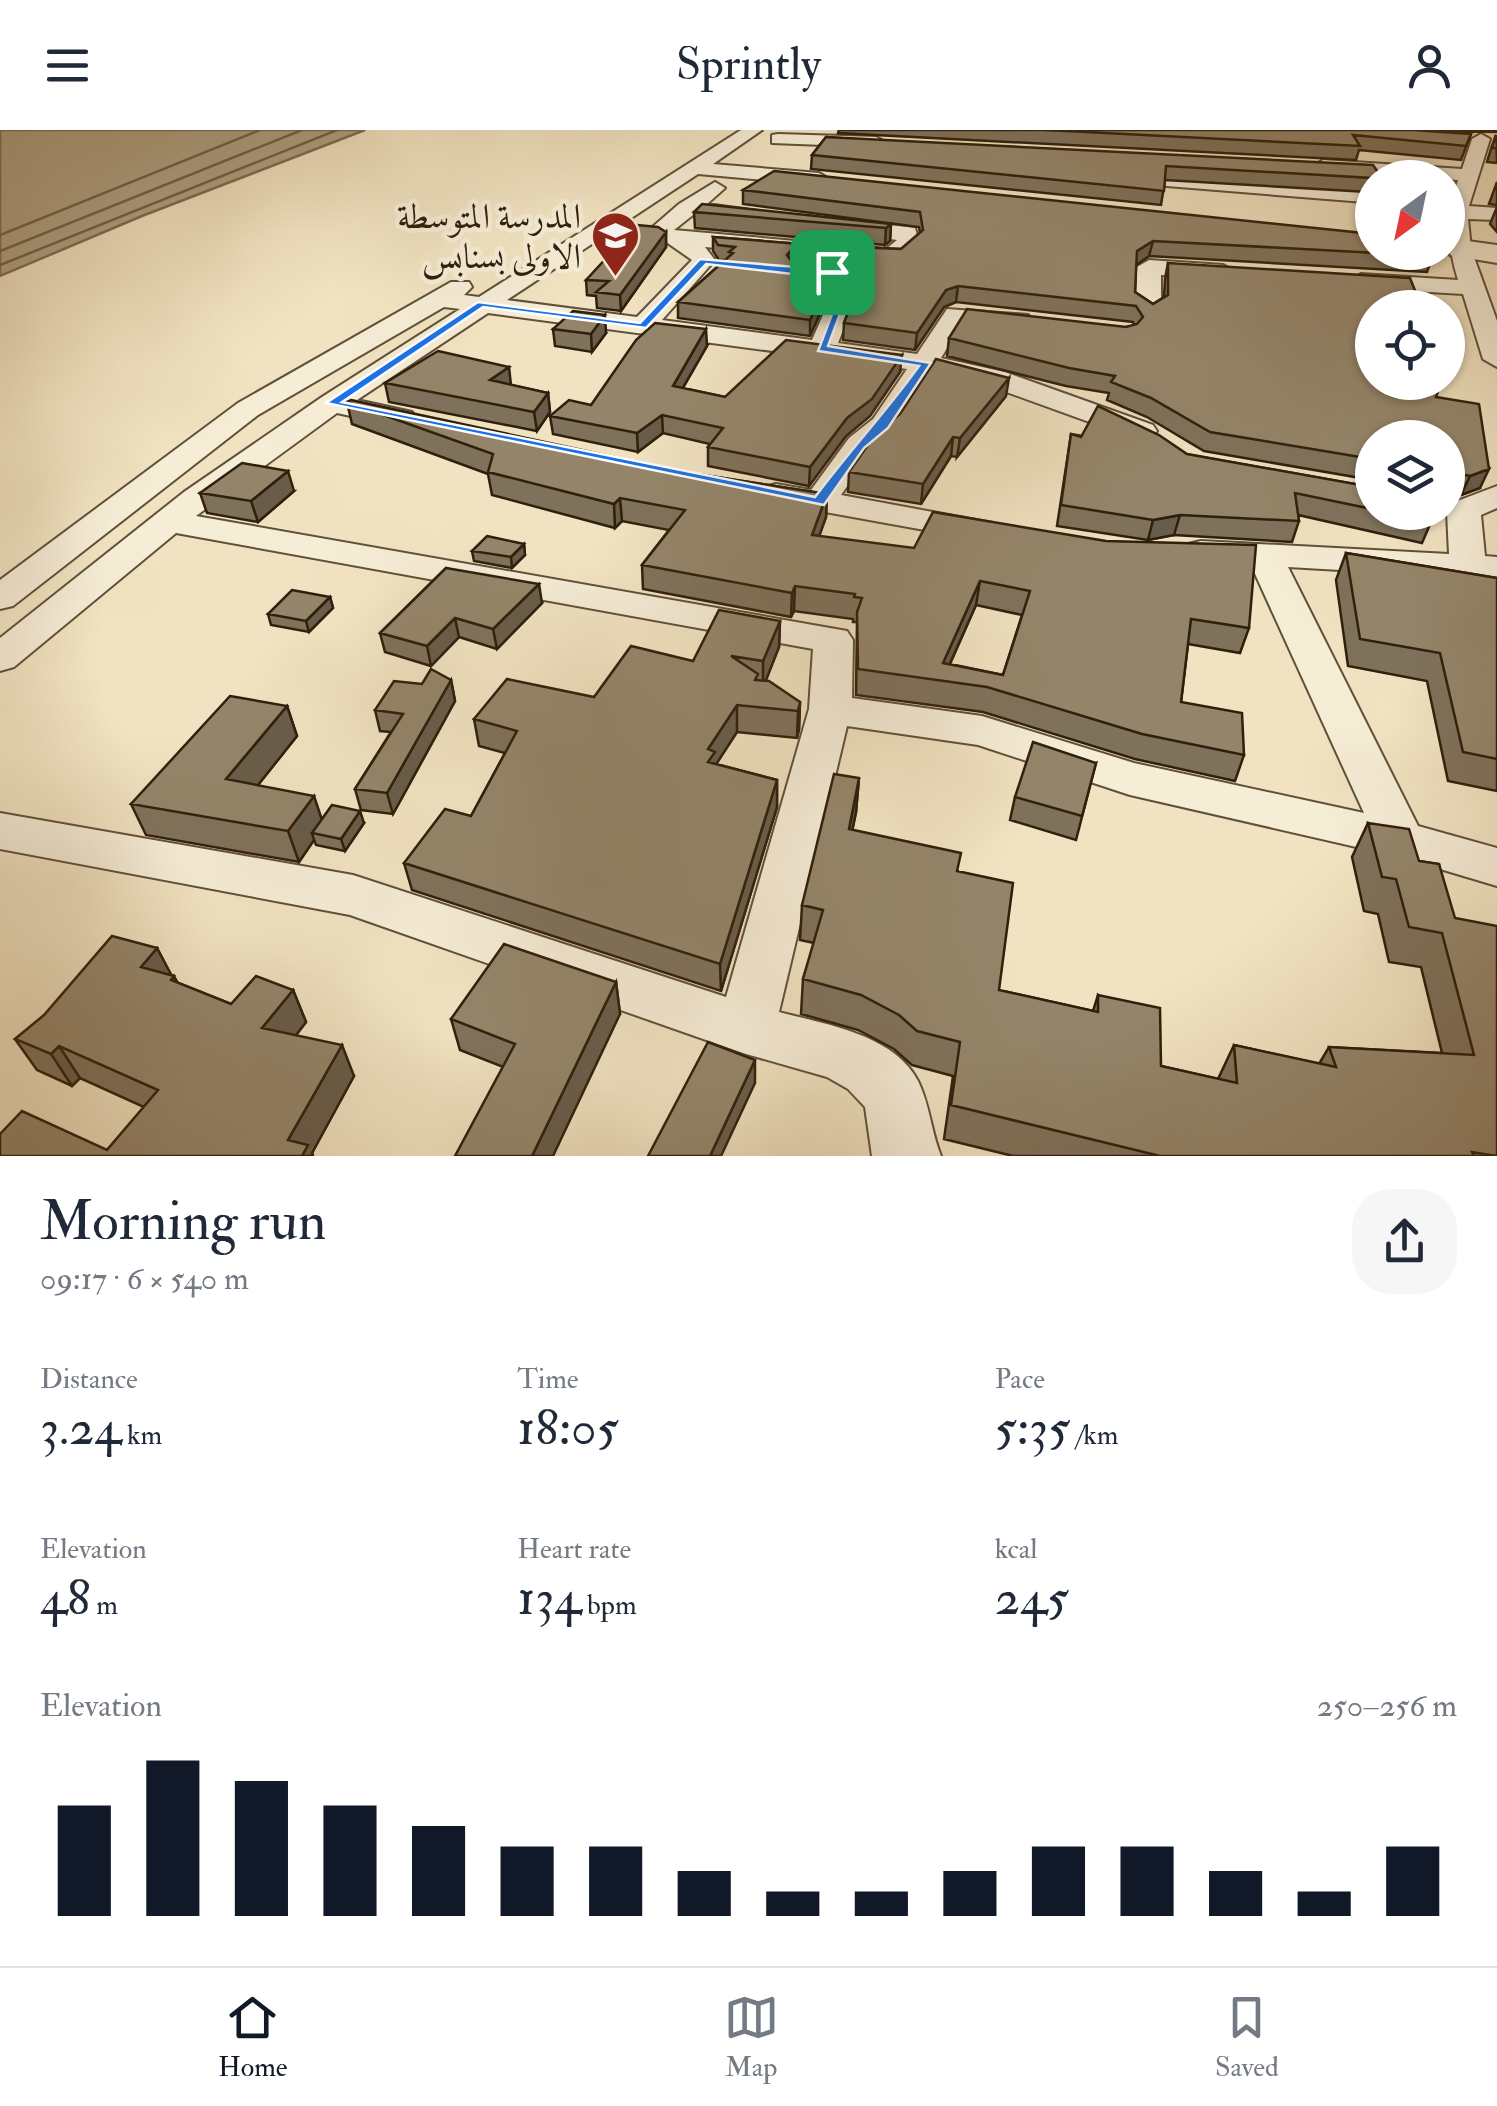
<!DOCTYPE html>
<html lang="en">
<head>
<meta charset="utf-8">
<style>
	body { margin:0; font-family:"IM FELL Double Pica",Amiri,serif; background:#f6f6f7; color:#1f2937; height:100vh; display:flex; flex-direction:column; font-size:38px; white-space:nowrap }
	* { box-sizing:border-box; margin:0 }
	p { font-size:32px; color:#747a83 }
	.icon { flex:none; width:55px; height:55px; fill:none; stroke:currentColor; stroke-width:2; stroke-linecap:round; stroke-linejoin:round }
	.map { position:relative; height:1026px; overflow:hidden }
	.side { display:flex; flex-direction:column; background:#fff; flex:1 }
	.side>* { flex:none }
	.needle { width:65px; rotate:213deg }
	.buttons { position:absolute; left:1355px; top:30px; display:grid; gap:20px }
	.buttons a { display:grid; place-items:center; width:110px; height:110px; border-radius:50%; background:#fff; box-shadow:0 2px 8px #0004; font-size:50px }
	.pin { position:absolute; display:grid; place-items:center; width:85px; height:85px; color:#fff; margin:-42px; border-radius:20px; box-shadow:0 5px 15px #0006 }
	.round { display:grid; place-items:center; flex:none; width:105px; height:105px; border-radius:40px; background:#f6f6f7 }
	.summary { display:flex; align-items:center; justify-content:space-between; height:170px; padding:0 40px }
	h1 { font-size:55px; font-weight:600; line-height:75px }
	.metrics { display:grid; grid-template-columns:repeat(3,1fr); gap:15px; height:170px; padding:10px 40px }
	.metrics div { display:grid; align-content:center }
	.metrics b { font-size:50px; font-weight:600 }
	.metrics small { font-size:28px; font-weight:400 }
	.metrics p { font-size:28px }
	.chart { height:280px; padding:20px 40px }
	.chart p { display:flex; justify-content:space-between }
	.chart svg { width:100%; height:180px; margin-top:10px; stroke:#111827; stroke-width:6 }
	header { display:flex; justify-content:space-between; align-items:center; height:130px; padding:0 40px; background:#fff; font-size:45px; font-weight:600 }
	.dock { display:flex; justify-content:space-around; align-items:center; height:140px; border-top:2px solid #e0e1e3; background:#fff; font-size:28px; color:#747a83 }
	.dock a { display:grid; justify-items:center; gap:5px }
	.dock .on { color:#111827 }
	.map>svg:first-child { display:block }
</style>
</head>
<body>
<header><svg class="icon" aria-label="menu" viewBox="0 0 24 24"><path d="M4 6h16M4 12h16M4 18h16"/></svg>Sprintly<svg class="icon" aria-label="person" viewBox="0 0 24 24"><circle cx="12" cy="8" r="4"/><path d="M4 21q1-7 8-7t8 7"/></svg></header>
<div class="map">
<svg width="1497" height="1026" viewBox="0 0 1497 1026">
	<rect width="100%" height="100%" fill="#f1e3c1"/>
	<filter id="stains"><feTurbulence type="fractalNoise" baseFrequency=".002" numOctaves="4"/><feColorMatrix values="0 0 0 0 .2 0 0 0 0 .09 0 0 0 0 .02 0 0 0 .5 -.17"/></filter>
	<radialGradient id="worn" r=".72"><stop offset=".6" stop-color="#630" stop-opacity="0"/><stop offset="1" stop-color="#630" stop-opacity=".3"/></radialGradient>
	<!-- water -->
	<path fill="#afa083" stroke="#7c6c53" stroke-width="2.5" d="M 0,0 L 365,0 L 142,86 L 0,146 Z"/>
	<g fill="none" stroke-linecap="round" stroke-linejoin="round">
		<!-- shore -->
		<path stroke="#706048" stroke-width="2.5" d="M 0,105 L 260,0
			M 0,121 L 302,0
			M 0,135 L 337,0"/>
		<defs>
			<path id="minor" d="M 741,0 L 762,0 L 713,34 L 819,43 L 829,49 L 819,55 L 698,44 L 507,170 L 637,187 L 692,130 L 649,100 L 679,74 L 715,52 L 725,58 L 707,74 L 758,81 L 761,85 L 758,89 L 693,85 L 674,100 L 886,119 L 897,110 L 831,100 L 828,95 L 839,89 L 915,98 L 919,112 L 899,131 L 891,133 L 705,117 L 715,130 L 662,190 L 812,210 L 837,153 L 794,145 L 790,140 L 802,133 L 851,141 L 863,148 L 838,213 L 917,224 L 947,179 L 1028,185 L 1032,190 L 1019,198 L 963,192 L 941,228 L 1005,242 L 1153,295 L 1157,301 L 1153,307 L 1131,307 L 987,255 L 932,243 L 895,301 L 871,322 L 841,365 L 992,393 L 997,400 L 992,407 L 980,410 L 764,371 L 759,364 L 764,357 L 776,354 L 811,360 L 849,308 L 873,289 L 907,239 L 488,183 L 357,270 L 412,282 L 416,288 L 412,294 L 401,297 L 337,283 L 196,386 L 847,501 L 853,510 L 852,568 L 982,586 L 1134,633 L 1364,683 L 1251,435 L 1188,430 L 1183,422 L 1188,414 L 1201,411 L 1449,424 L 1447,382 L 1452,373 L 1497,356 L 1497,378 L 1481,385 L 1485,426 L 1497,427 L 1497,449 L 1288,437 L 1418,696 L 1497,718 L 1497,756 L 1400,727 L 1130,665 L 978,615 L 847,596 L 779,882 C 824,894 894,904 918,951 C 930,975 931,1002 941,1026 L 872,1026 L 865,977 L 848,959 L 827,947 L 746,924 L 350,785 L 0,719 L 0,683 L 353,745 L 726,867 L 809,579 L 813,519 L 176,403 L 14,537 L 0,541 L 0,508 L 184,362 L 322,267 L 460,179 L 444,177 L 258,285 L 13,476 L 0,479 L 0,450 L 238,273 L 451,152 L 469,152 L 472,157 L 464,165 L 479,167 Z
				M 778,4 L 876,7 L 885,12 L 876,17 L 772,13 L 772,5 Z
				M 1481,4 L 1490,9 L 1469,76 L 1497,78 L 1497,90 L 1468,89 L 1471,119 L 1497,191 L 1497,237 L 1483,229 L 1463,164 L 1361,158 L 1349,151 L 1361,144 L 1458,150 C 1447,113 1445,86 1458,50 L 1323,42 L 1314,36 L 1323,30 L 1462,39 L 1472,9 Z
				M 1112,41 L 1364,60 L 1371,62 L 1372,68 L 1364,72 L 1105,51 L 1102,47 Z
				M 1149,130 L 1223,135 L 1235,142 L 1223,149 L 1161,145 L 1161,179 L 1148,187 L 1135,179 L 1137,137 Z"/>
			<path id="tertiary" d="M 1460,110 L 1497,115 L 1497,133 L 1450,125 L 1450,113 Z"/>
		</defs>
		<!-- minor casing -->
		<use href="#minor" stroke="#605039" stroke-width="4"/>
		<!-- tertiary casing -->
		<use href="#tertiary" stroke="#605039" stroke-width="4"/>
		<!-- minor -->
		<use href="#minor" fill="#f6edd7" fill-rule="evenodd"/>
		<!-- tertiary -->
		<use href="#tertiary" fill="#f6edd7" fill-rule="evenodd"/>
	</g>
	<!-- wall -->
	<path fill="#7f725b" stroke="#301f0c" stroke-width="2.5" fill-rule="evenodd" d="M 839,0 L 1497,0 L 1497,2 L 1416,0 L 1471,4 L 1461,30 L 1359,20 L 1356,30 L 838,3 Z
		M 1496,5 L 1497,33 L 1487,32 L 1491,19 Z
		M 826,7 L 1372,48 L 1372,100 L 1371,99 L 1368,62 L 1165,50 L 1161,75 L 811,39 L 812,25 Z
		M 1497,52 L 1497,75 L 1489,74 Z
		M 743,60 L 1434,122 L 1427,142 L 1149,126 L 1136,135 L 1135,162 L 1153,174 L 1164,167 L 1165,149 L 1168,133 L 1372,178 L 1372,252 L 1436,267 L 1480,358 L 1461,365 L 1448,363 L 1448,308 L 1372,308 L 1372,350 L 1204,321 L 1147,287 L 1107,270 L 1109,263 L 1066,256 L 947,226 L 949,208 L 1126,197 L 1134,195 L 1133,192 L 956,172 L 944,177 L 915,220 L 843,210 L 844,193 L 863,144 L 850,137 L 827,131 L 827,116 L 901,119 L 920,103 L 919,97 L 743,74 Z
		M 1497,77 L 1497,102 L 1490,94 Z
		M 694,82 L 891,94 L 890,111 L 885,115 L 695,98 Z
		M 666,102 L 666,117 L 621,181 L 597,178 L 596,166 L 587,165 L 586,150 Z
		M 713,107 L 813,115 L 812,130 L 793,132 L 832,156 L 810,206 L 678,188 L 678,172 L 725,130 L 719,130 L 713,121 Z
		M 553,199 L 606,203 L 592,222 L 555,216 Z
		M 707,216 L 683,258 L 725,267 L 900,242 L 870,286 L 846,306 L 809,356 L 708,336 L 708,317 L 710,314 L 663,303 L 638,322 L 553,304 L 550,286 L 591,275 Z
		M 385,253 L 511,255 L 548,263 L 550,282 L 537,301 L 389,272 Z
		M 1006,266 L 957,327 L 951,326 L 921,374 L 848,362 L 849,342 Z
		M 347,272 L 684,342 L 827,364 L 826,387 L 819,406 L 1249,498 L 1240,523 L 1188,514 L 1181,572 L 1244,625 L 1235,651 L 1135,629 L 983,582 L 856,565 L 857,492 L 853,492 L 853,489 L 794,481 L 791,487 L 643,459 L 642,435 L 669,400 L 622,391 L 615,398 L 492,365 L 488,344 L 352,294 ZM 976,475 L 1022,485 L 1003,545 L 950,534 Z
		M 1071,304 L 1372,357 L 1372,382 L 1430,382 L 1431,392 L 1422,413 L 1298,385 L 1299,391 L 1292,412 L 1174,405 L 1148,410 L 1057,396 Z
		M 294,361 L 258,392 L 207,383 L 200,363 Z
		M 524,414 L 525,425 L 512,438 L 474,431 L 472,421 Z
		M 1346,423 L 1497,448 L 1497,661 L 1448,651 L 1427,551 L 1348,536 L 1336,450 Z
		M 446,438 L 542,473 L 497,519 L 459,507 L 431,536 L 385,522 L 380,503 Z
		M 330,467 L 333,478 L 309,502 L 271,495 L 268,484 Z
		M 780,491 L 779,517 L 765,551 L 800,572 L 799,599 L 797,608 L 737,602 L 716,634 L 777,650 L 777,677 L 721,861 L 412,760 L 404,733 L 471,686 L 505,623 L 479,616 L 474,589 L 594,567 L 693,531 Z
		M 451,550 L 455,571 L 393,684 L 361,680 L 355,659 L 391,602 L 380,601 L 375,580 L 422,554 Z
		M 287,576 L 297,606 L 258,655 L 322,689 L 364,693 L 345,721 L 316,715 L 314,710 L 299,732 L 146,705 L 131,674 Z
		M 1096,633 L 1076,710 L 1010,690 L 1015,667 Z
		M 859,648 L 856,682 L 852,700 L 958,741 L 999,860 L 1093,881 L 1098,865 L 1161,936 L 1218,949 L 1234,915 L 1319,934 L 1329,917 L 1442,923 L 1421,837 L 1389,832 L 1378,784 L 1364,781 L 1352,727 L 1368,693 L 1419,731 L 1439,734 L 1497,1026 L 1013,1026 L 944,1009 L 953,946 L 912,935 L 894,919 L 858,900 L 801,884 L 803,849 L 814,813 L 800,810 L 802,775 Z
		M 157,818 L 171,845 L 178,853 L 231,874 L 293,860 L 306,892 L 296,905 L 354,946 L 312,1023 L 313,1026 L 0,1026 L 107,1020 L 144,977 L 80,948 L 72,956 L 37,940 L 15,909 Z
		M 616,852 L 620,884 L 503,937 L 460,920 L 451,889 Z"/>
	<!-- shaded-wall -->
	<path fill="#685d4a" stroke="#301f0c" stroke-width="2.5" d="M 891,94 L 890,111 L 885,115 L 886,98 Z
		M 666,102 L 666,117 L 621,181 L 620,165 Z
		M 1153,111 L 1149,126 L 1133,137 L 1137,121 Z
		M 794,117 L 793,131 L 786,140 L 787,125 Z
		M 832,141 L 832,156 L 810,206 L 810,190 Z
		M 958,156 L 956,172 L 944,177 L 915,220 L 917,203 L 946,160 Z
		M 605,185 L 606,203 L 592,222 L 591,204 Z
		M 706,199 L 707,216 L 674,273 L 673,256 Z
		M 902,225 L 900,242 L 870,286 L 846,306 L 809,356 L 810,337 L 847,288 Z
		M 509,237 L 511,255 L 490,250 Z
		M 1009,248 L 1006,266 L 957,327 L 960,308 Z
		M 548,263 L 550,282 L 537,301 L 534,282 Z
		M 662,285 L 663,303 L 638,322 L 637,303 Z
		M 953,307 L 951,326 L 921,374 L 923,354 Z
		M 1489,339 L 1480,358 L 1461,365 L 1470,346 Z
		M 288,341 L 294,361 L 258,392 L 251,371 Z
		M 827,364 L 826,387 L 811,429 L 812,405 Z
		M 620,368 L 622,391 L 615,398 L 614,374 Z
		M 1180,385 L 1174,405 L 1148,410 L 1153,390 Z
		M 524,414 L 525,425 L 512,438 L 511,427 Z
		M 980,451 L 976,475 L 942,551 L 943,533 Z
		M 539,454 L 542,473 L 497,519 L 493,499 Z
		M 795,456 L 794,481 L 791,487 L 792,463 Z
		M 330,467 L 333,478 L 309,502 L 306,491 Z
		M 455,488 L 459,507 L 431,536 L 427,516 Z
		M 780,491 L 779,517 L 763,558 L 763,531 Z
		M 451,550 L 455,571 L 393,684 L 387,663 Z
		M 800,572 L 799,599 L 797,608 L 798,581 Z
		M 737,575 L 737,602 L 715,636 L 709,659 L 708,619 Z
		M 287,576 L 297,606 L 238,680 L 226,649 Z
		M 859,648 L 856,682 L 846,733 L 849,699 Z
		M 777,650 L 777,677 L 721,861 L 720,834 Z
		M 314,666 L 324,696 L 312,703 L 314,710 L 299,732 L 288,701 Z
		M 360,681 L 364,693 L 345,721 L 341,709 Z
		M 157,818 L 173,848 L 174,846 L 191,878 L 141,837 Z
		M 616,852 L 620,884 L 553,1026 L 532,1026 Z
		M 293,860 L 306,892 L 277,930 L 262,898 Z
		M 342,915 L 354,946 L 312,1023 L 313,1026 L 295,1026 L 288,1010 Z
		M 59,916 L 80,948 L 72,956 L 51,924 Z
		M 755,930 L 755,953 L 721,1026 L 710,1026 Z"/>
	<!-- building -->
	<path fill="#94856a" stroke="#301f0c" stroke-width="2.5" fill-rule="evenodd" d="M 1046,0 L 1413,0 L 1471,4 L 1466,16 L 1353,5 L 1360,16 Z
		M 1496,5 L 1497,18 L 1492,18 Z
		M 826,7 L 1373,35 L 1382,48 L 1372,48 L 1372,51 L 1372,48 L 1166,36 L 1164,61 L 812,25 Z
		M 774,41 L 1372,104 L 1372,122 L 1434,122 L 1433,126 L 1153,111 L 1137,121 L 1135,162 L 1153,174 L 1168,165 L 1168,133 L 1410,148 L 1422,178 L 1372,178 L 1372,252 L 1441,252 L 1436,267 L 1479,274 L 1489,339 L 1470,346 L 1448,342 L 1448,308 L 1372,308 L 1372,329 L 1210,302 L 1151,268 L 1111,252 L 1115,246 L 1069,238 L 949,208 L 967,179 L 1126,197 L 1137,194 L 1143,187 L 1136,176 L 958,156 L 946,160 L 917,203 L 844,193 L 868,131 L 851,121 L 827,116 L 901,119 L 923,100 L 920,82 L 743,60 Z
		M 702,74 L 891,94 L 886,98 L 694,82 Z
		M 637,95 L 658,97 L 666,102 L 620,165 L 596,162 L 609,151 L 586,150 Z
		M 713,107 L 813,115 L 794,117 L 787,125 L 794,134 L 832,141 L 810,190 L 678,172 L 733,123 L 729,122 L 735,117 L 718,115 Z
		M 573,181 L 605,185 L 591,204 L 553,199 Z
		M 655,193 L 706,199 L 673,256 L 725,267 L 786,210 L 902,225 L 872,269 L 847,288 L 810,337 L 708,317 L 723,298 L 662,285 L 637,303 L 550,286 L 569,270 L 591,275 L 636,210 Z
		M 438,221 L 509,237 L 490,250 L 548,263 L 534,282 L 385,253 Z
		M 936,229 L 1009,248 L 960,308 L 953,307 L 923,354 L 849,342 L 875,305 L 900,284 Z
		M 351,270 L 684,342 L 827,364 L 812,405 L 914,418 L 933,382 L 1106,411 L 1256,415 L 1249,498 L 1191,489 L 1181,572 L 1242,583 L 1244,625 L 1142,604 L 987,557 L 858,539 L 857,482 L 862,468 L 854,467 L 855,464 L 795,456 L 792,463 L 642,435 L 685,380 L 620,368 L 614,374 L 488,342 L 493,324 L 347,272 ZM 980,451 L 1030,461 L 1003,545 L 943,533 Z
		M 1098,276 L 1159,305 L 1187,324 L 1372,357 L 1372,379 L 1295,363 L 1299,391 L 1180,385 L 1153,390 L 1061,375 L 1071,304 L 1081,307 Z
		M 242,333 L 288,341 L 251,371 L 200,363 Z
		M 1387,382 L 1430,382 L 1431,392 Z
		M 487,406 L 524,414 L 511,427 L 472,421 Z
		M 1346,423 L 1497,448 L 1497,629 L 1463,622 L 1440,523 L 1360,509 Z
		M 446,438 L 539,454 L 493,499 L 455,488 L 427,516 L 380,503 Z
		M 292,460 L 330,467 L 306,491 L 268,484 Z
		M 719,480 L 780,491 L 763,531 L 731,526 L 758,544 L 755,550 L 769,551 L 800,572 L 798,581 L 737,575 L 708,619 L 715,622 L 708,632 L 777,650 L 720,834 L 404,733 L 445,679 L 471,686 L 517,601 L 474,589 L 507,549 L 594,567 L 631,516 L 693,531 Z
		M 431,539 L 451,550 L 387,663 L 355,659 L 403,584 L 375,580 L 394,551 L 422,554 Z
		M 230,566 L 287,576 L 226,649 L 314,666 L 288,701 L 131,674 Z
		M 1033,612 L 1096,633 L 1082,686 L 1015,667 Z
		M 834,644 L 859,648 L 849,699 L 961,723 L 957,741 L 1013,753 L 999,860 L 1098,882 L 1098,865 L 1160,878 L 1161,936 L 1237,953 L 1234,915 L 1336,937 L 1329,917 L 1474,925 L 1442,803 L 1409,797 L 1396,749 L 1382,747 L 1368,693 L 1409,699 L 1419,731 L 1439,734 L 1455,788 L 1497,796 L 1497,1026 L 1472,1022 L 1474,1026 L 1160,1026 L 951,975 L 960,912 L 917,901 L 899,885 L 861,865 L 803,849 L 823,780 L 802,775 Z
		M 332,675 L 360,681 L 341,709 L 312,703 Z
		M 112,806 L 157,818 L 141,837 L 174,846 L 171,850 L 231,874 L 256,846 L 293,860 L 262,898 L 342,915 L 288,1010 L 308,1015 L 302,1026 L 0,1026 L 0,1004 L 22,981 L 107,1020 L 158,960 L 59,916 L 51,924 L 15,909 L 44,885 Z
		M 504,814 L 616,852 L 532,1026 L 455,1026 L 515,914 L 451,889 Z
		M 708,912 L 755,930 L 710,1026 L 648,1026 Z"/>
	<!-- route -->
	<path fill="#1a73e8" stroke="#fff" stroke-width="2.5" fill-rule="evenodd" d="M 700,129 L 832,140 L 854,146 L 828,216 L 931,233 L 888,298 L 864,318 L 824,375 L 326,273 L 478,172 L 640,193 ZM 706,134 L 845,150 L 818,221 L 919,236 C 886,282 849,321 815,367 L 342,272 L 483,177 L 646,198 Z"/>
	<!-- icons -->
	<defs>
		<symbol id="school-pin" viewBox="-11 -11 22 30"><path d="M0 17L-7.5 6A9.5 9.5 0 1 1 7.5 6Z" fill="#8f2418" stroke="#f6edd7"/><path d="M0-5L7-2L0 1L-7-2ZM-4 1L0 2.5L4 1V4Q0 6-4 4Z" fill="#fff"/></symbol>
	</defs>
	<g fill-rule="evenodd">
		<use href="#school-pin" x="588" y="78" width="55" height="75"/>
	</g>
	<g text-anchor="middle" stroke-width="9" stroke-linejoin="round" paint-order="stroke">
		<!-- far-poi labels -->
		<g font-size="35" fill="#301f0c" stroke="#f6edd7" text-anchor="end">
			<text x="581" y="98">المدرسة المتوسطة<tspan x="581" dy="40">الاولى بسنابس</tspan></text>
		</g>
	</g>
	<rect width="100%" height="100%" filter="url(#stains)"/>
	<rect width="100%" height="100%" fill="url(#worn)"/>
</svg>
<div class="buttons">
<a><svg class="needle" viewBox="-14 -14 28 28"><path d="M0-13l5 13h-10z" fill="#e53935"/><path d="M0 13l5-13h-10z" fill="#747a83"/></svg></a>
<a><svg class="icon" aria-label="locate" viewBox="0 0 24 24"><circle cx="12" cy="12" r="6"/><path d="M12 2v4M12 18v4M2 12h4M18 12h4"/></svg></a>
<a><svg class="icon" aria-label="layers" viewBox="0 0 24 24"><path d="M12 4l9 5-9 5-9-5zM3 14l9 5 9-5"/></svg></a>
</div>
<div class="pin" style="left:832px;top:142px;background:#1e9e55"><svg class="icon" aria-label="arrive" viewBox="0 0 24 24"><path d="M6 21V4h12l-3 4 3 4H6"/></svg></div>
</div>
<section class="side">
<div class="summary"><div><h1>Morning run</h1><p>09:17 · 6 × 540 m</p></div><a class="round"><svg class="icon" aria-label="share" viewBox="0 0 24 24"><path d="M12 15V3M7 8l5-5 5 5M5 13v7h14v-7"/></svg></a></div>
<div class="metrics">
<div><p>Distance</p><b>3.24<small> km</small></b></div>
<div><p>Time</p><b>18:05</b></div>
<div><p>Pace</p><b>5:35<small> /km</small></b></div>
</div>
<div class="metrics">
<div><p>Elevation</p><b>48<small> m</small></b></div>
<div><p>Heart rate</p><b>134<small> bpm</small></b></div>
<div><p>kcal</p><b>245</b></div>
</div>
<div class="chart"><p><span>Elevation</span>250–256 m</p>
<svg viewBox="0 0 160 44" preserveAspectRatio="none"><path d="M5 44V17M15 44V6M25 44V11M35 44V17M45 44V22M55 44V27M65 44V27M75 44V33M85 44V38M95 44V38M105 44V33M115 44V27M125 44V27M135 44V33M145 44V38M155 44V27"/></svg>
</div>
</section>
<nav class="dock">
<a class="on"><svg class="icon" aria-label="home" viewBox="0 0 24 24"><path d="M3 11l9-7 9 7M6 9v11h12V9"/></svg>Home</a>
<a><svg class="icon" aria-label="map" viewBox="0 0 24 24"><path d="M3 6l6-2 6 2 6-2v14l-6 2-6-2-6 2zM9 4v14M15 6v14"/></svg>Map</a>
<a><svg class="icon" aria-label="saved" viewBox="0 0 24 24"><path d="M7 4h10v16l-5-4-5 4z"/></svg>Saved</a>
</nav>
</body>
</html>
